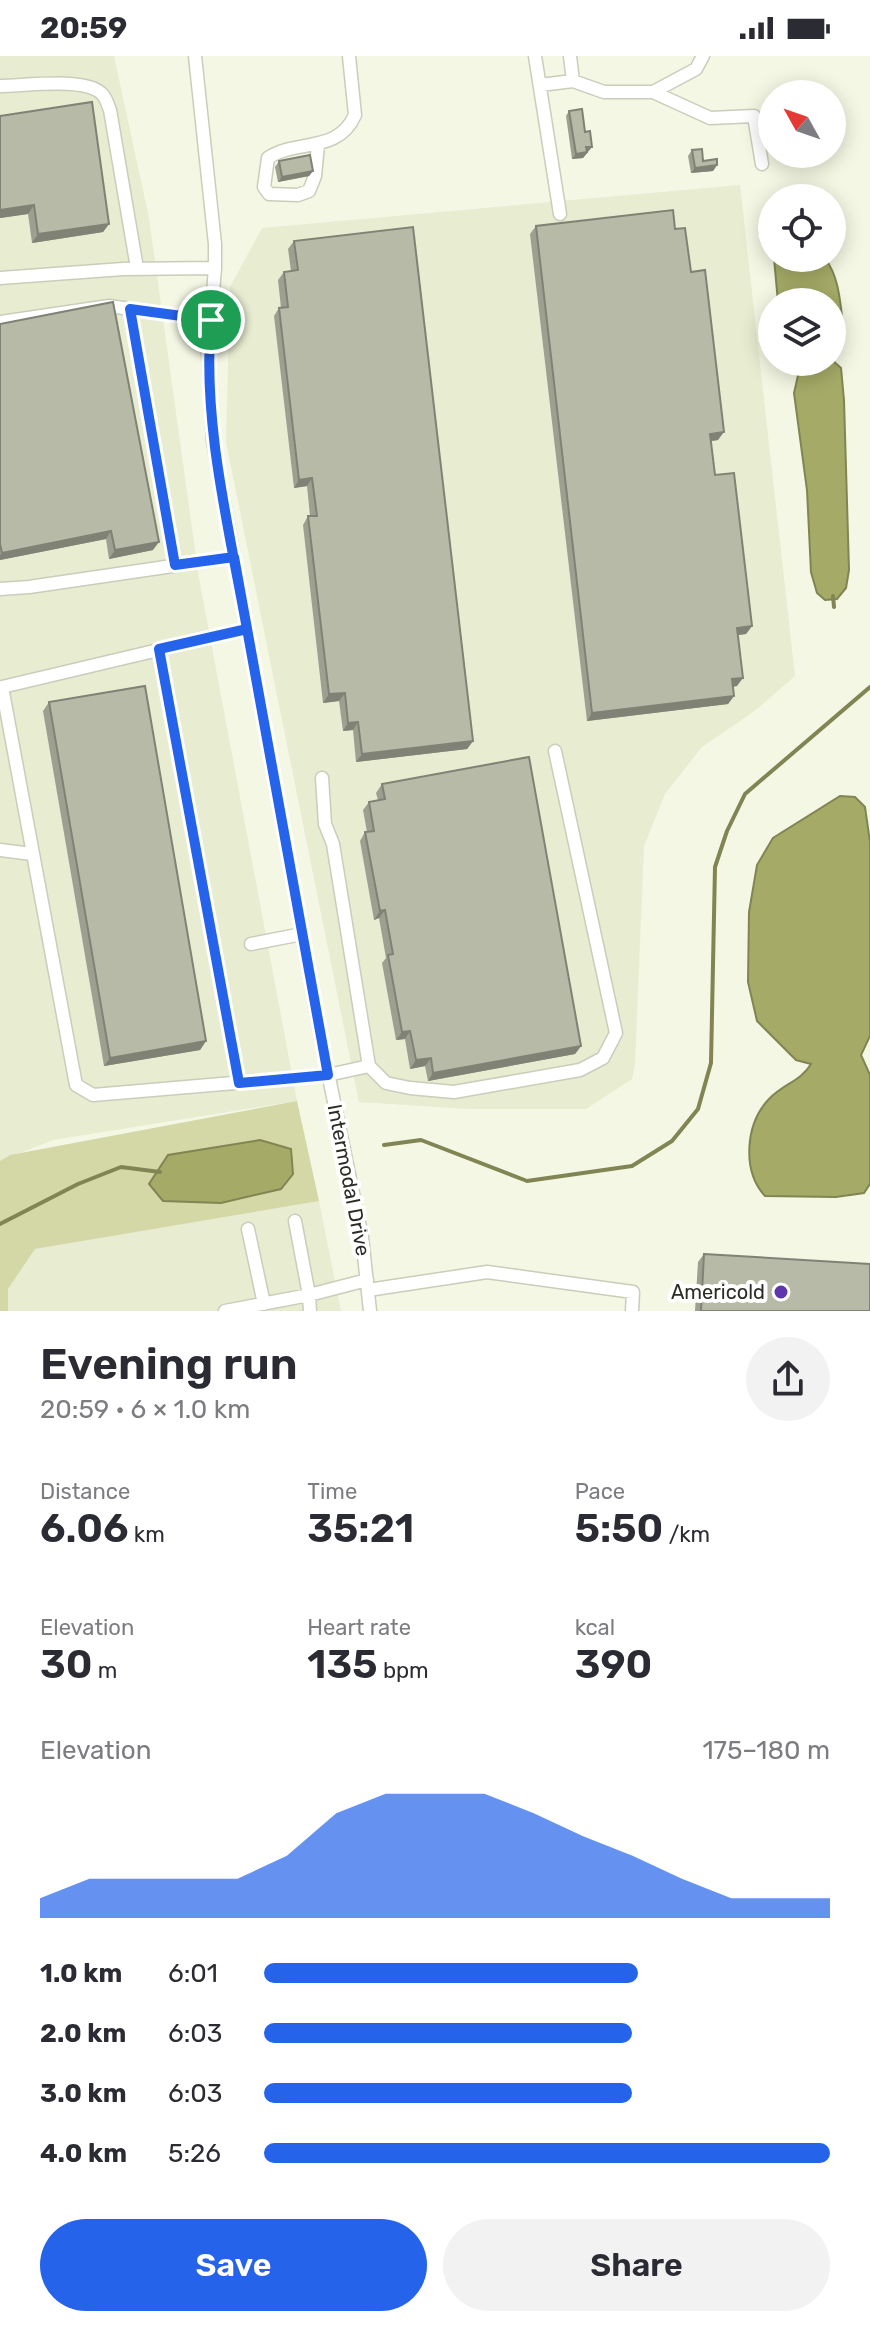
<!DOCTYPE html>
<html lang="en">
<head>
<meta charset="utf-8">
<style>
	body { margin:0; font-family:Rubik,sans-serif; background:#f2f2f3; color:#2b2b33; height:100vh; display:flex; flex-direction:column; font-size:30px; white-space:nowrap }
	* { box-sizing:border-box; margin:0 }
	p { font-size:26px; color:#7c7c81 }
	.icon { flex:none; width:44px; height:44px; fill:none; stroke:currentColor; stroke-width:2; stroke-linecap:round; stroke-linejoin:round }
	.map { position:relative; height:1255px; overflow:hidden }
	.details { display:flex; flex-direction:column; background:#fff; flex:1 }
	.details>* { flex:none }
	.needle { width:52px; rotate:310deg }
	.tools { position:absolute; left:758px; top:24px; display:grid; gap:16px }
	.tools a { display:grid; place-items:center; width:88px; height:88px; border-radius:50%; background:#fff; box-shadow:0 4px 20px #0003; font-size:40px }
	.pin { position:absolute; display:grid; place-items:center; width:68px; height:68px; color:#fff; margin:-34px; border:4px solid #fff; border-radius:50%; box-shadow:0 2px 8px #0007 }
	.round { display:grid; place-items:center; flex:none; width:84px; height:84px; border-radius:42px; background:#f2f2f3 }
	.overview { display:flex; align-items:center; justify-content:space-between; height:136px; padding:0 40px }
	h1 { font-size:44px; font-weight:600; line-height:60px }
	.stats { display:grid; grid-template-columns:repeat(3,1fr); gap:12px; height:136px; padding:8px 40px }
	.stats div { display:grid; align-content:center }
	.stats b { font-size:40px; font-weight:600 }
	.stats small { font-size:22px; font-weight:400 }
	.stats p { font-size:22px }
	.chart { height:224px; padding:16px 40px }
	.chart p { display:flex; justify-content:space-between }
	.chart svg { width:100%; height:144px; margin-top:8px; fill:#2563eb; opacity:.7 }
	.button { display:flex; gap:16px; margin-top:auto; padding:16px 40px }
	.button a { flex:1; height:92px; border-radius:48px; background:#2563eb; color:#fff; font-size:32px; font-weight:600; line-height:92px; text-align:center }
	.button a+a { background:#f2f2f3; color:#2b2b33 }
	ul { padding:0 40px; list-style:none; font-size:26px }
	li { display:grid; grid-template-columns:128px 96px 1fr; align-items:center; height:60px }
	li i { height:20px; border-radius:10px; background:#2563eb }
	.status { display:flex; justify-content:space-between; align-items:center; height:56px; padding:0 40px; background:#fff; direction:ltr }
	.status svg { height:22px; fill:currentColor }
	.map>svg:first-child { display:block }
</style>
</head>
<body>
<div class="status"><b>20:59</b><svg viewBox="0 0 49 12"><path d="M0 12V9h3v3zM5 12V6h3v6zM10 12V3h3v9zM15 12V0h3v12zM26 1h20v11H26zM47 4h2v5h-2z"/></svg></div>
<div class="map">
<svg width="870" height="1255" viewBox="0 0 870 1255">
	<rect width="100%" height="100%" fill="#f4f7e3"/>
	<!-- built -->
	<path fill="#e8ecd1" d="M 0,0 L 114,0 L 149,162 L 199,522 L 297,1045 L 53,1084 L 0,1105 Z
		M 740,129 L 795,620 L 756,654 L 702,691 L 665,738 L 644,790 L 635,1009 L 632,1023 L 586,1053 L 468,1053 L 359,1046 L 226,386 L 230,231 L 262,172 Z
		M 319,1145 L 341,1255 L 8,1255 L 8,1233 L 35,1193 Z"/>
	<!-- green -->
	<path fill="#d3d8a6" d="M 297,1045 L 319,1145 L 35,1193 L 8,1233 L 8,1255 L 0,1255 L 0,1105 L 10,1099 Z"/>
	<!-- water -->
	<path fill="#a5ab67" stroke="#808553" stroke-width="2" d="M 774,202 L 825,202 C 839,221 840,245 843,268 L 832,278 L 832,246 L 778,246 Z
		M 832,304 L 841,312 L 844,344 L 849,514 L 846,532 L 837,543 L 825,544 L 817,537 L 811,516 L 807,434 L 794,337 L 801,306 L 832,306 Z
		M 840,740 L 855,741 L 865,751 L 870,786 L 870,980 L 861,999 L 870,1019 L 870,1128 L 864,1137 L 836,1141 L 765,1140 C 742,1115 745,1068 769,1043 C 783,1028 801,1025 811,1008 L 796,1004 L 757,965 L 748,926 L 749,856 L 757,809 L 773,782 Z
		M 260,1084 L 291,1093 L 293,1118 L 281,1133 L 221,1147 L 163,1145 L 149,1128 L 168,1099 Z"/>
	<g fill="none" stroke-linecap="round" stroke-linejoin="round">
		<!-- stream -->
		<path stroke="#808553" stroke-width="4" d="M 833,540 L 834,551
			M 384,1089 L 421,1084 L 527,1125 L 632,1110 L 672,1085 L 698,1053 L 711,1007 L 715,811 L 727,775 L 745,738 L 870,631
			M 0,1168 L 78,1128 L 121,1111 L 160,1116"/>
		<defs>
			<path id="minor" d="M 195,0 L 215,188 L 215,212 L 208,297 L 213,385 L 321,983 L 362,1181 L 370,1255
				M 535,0 L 560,158
				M 570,0 L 573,25
				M 540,29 L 573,25 L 604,36 L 653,36 L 710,62 L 754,60 L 762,108
				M 0,30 C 23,30 84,21 101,37 C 106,41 107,47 110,54 L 137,212
				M 653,36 L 696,13 L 703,0
				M 318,89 L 315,120 L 309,135 L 298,139 L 269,138 L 264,131 L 268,102 C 295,83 338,98 355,59 L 349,0
				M 0,222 L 123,213 L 215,212
				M 130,253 L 175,509
				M 0,266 L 109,250 L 211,264
				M 0,533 L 29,531 L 234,501
				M 247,573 L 2,631 L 76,1029 L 93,1039 L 328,1019 L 369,1010 L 386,1027 L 410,1032 L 454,1036 L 580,1014 L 603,1002 L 616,977 L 555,695
				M 159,593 L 239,1027
				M 322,722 L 325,768 L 333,788 L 369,1010
				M 0,794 L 32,798
				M 251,888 L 302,878
				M 248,1173 L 264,1248
				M 368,1234 L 487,1216 L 633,1236 L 632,1255
				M 225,1255 L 309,1239 L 295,1165
				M 310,1255 L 309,1239 L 367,1224"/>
		</defs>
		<!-- minor casing -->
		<use href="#minor" stroke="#cacdba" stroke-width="15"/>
		<!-- minor -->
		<use href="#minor" stroke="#fff" stroke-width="12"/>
	</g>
	<!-- wall -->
	<path fill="#9da090" d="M 569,55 L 588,96 L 583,102 L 572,103 L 566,60 Z
		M 0,60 L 109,168 L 103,176 L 32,187 L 28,158 L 0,162 Z
		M 692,94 L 703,105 L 717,109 L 713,115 L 691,117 L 688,100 Z
		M 279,105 L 313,115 L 309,120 L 278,126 L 275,111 Z
		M 536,170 L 675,173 L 691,216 L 718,384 L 711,385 L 715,419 L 752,570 L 746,578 L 738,579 L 737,630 L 733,631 L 734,640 L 728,648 L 587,665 L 530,178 Z
		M 294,185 L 473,685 L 467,693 L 356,706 L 353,674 L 343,675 L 339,645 L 323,647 L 303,469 L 308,460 L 310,460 L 307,430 L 294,432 L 274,260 L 279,252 L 281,252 L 278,224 L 284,216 L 291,215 L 288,193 Z
		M 0,268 L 153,494 L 109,503 L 106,483 L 0,504 Z
		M 49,646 L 206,985 L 200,994 L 104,1010 L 43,655 Z
		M 382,728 L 581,990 L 575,998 L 428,1025 L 425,1010 L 410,1013 L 405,983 L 396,984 L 382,907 L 386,902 L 379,862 L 374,864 L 360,785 L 365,776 L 367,776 L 363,754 L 369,746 L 378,744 L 376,737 Z
		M 704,1198 L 870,1255 L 695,1255 L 698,1206 Z"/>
	<!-- shaded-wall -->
	<path fill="#808275" d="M 586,91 L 592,91 L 583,102 L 572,103 L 576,98 Z
		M 717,109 L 713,115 L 691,117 L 695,112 Z
		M 313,115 L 309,120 L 278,126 L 282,121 Z
		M 34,149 L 28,158 L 0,162 L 0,154 Z
		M 109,168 L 103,176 L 32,187 L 38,178 Z
		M 724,376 L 718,384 L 704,386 L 710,378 Z
		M 312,422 L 307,430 L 294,432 L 299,424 Z
		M 111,475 L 106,483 L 0,504 L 0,499 L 2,497 Z
		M 159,486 L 153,494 L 109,503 L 115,494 Z
		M 752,570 L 746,578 L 731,580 L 737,572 Z
		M 743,622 L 737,630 L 726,631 L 732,623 Z
		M 345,637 L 339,645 L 323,647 L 329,638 Z
		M 734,640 L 728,648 L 587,665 L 592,657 Z
		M 358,666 L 353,674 L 343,675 L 348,667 Z
		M 473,685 L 467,693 L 356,706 L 362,698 Z
		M 385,854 L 379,862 L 374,864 L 380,855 Z
		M 410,975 L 405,983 L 396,984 L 402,976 Z
		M 206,985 L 200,994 L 104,1010 L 110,1002 Z
		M 581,990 L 575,998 L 428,1025 L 433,1017 Z
		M 431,1002 L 425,1010 L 410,1013 L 416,1004 Z"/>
	<!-- building -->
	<path fill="#b7baa7" stroke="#808275" stroke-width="2" d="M 92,46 L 109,168 L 38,178 L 34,149 L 0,154 L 0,60 Z
		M 582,53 L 585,76 L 590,75 L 592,91 L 586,91 L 587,96 L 576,98 L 569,55 Z
		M 702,93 L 703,105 L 717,103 L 717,109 L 695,112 L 692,94 Z
		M 310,99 L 313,115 L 282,121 L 279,105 Z
		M 673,154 L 675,173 L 685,172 L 691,216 L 705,214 L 724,376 L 710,378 L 715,419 L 734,417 L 752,570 L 737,572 L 743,622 L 732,623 L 734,640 L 592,657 L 536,170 Z
		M 413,171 L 473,685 L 362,698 L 358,666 L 348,667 L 345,637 L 329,638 L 308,460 L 317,460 L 312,422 L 299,424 L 279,252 L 288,251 L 284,216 L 298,214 L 294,185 Z
		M 113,246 L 159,486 L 115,494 L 111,475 L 2,497 L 0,488 L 0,268 Z
		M 145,630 L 206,985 L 110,1002 L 49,646 Z
		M 529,701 L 581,990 L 433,1017 L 431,1002 L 416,1004 L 410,975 L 402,976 L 388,899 L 393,898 L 385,854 L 380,855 L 365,776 L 374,775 L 369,746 L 385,743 L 382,728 Z
		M 704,1198 L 870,1208 L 870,1255 L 701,1255 Z"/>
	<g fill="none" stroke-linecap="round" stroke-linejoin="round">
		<defs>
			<path id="route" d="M 211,264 C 202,367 229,471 247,573 L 159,593 L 239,1027 L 328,1019 L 234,501 L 175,509 L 130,253 L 211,264"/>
		</defs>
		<!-- route casing -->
		<use href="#route" stroke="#fff" stroke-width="16"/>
		<!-- route -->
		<use href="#route" stroke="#2563eb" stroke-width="10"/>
	</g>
	<!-- markers -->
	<circle fill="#5e36ae" stroke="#fff" stroke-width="3" cx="781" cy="1236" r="8"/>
	<g text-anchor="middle" stroke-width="8" stroke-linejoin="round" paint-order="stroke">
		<!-- street labels -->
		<g font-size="20" fill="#2b2c25" stroke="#fff">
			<text transform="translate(349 1124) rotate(79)" y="7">Intermodal Drive</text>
		</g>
		<!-- poi labels -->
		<g font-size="20" fill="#2b2c25" stroke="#fff" text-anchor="end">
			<text x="765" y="1243">Americold</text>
		</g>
	</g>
</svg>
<div class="tools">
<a><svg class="needle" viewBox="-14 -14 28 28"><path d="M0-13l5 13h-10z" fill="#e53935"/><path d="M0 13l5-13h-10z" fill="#7c7c81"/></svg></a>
<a><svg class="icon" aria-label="locate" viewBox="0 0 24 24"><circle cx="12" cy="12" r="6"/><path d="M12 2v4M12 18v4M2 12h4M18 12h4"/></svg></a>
<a><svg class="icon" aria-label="layers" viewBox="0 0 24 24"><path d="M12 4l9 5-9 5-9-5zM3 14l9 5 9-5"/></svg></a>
</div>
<div class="pin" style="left:211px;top:264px;background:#1e9e55"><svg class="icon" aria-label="arrive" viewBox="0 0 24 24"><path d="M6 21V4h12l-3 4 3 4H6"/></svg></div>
</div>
<section class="details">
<div class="overview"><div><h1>Evening run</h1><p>20:59 · 6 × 1.0 km</p></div><a class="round"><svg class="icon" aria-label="share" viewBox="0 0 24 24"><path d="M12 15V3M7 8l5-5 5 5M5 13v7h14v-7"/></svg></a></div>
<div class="stats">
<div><p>Distance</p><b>6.06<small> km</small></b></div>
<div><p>Time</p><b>35:21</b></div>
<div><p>Pace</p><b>5:50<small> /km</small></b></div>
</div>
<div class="stats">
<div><p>Elevation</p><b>30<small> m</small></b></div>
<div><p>Heart rate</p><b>135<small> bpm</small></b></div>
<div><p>kcal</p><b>390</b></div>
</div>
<div class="chart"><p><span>Elevation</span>175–180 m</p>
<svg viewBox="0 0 160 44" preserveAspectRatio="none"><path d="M0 44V38L10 32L20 32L30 32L40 32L50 25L60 12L70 6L80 6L90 6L100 12L110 19L120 25L130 32L140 38L150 38L160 38V44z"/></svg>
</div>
<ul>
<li><b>1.0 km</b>6:01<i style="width:66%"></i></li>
<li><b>2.0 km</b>6:03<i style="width:65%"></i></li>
<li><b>3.0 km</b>6:03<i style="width:65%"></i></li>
<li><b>4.0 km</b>5:26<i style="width:100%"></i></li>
</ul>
<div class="button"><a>Save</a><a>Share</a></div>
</section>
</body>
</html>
